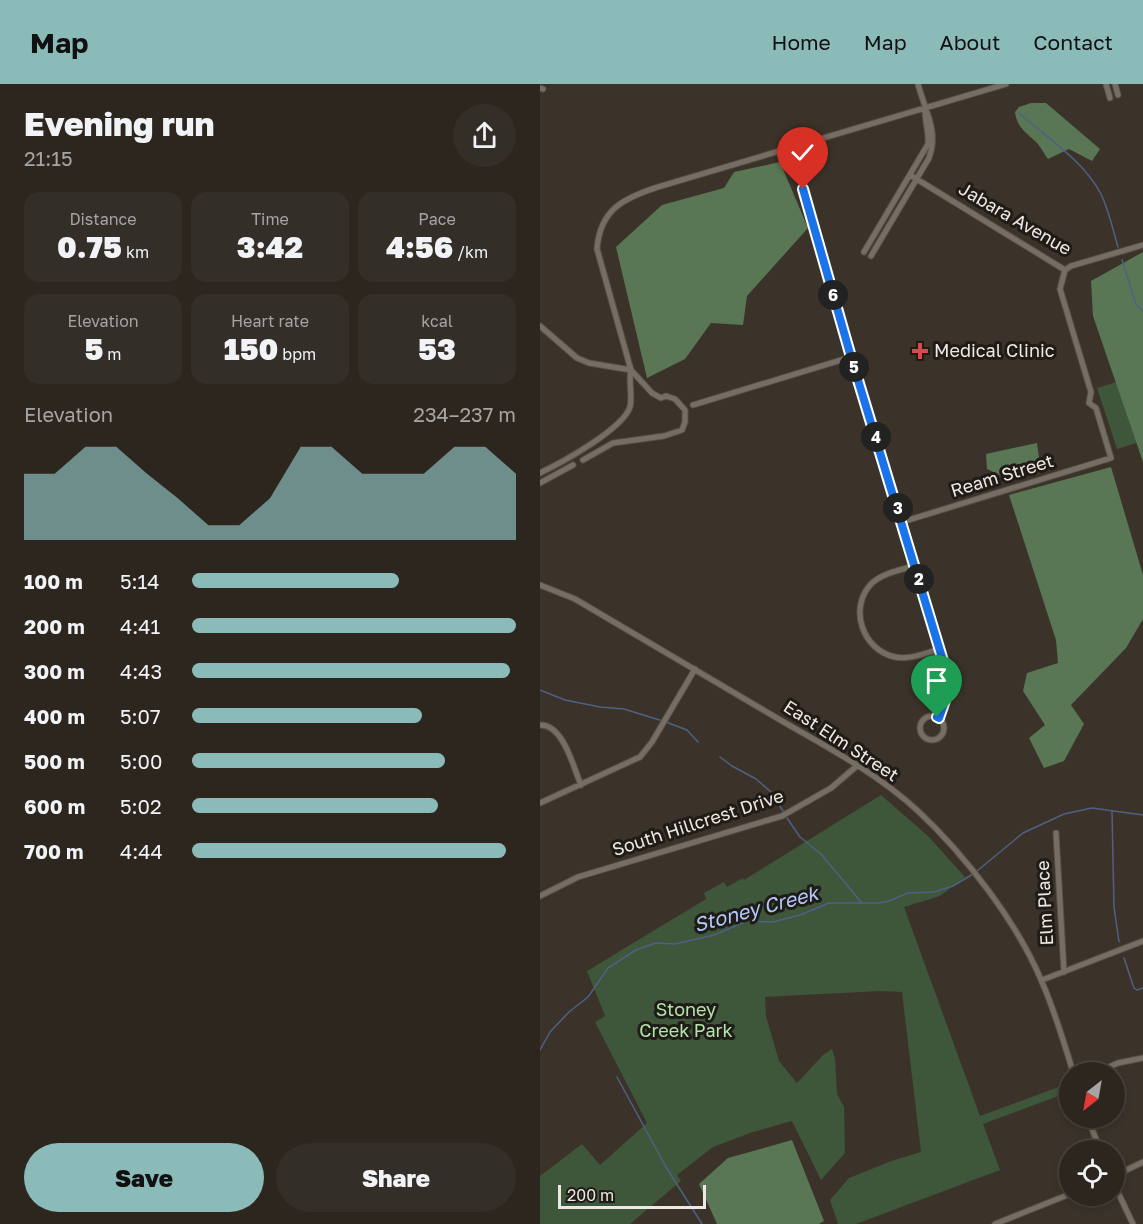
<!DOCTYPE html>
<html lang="en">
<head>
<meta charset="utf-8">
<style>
	body { margin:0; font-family:"Golos Text",sans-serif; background:#342e28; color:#f1f3f6; height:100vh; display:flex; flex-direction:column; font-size:22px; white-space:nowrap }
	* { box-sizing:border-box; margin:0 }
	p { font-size:20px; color:#a6a5a4 }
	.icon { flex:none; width:33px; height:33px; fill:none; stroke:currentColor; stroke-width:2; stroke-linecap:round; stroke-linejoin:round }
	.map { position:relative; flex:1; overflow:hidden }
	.drawer { display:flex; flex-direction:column; background:#2c261f; width:540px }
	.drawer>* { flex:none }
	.needle { width:39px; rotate:211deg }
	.buttons { position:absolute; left:519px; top:978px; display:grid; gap:12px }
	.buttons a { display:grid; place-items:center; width:66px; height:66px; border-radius:50%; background:#2c261f; box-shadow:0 3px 9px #0003,0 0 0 2px #48433d; font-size:30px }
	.scale { position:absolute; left:18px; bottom:15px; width:148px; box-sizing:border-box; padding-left:6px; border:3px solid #ede8e2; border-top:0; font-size:16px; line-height:21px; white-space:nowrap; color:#ede8e2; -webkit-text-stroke:4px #1f1b17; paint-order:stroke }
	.pin { position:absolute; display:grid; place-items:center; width:51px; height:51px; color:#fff; margin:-62px -26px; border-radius:50% 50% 50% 0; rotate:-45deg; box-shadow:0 0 6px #0007 }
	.pin .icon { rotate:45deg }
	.km { position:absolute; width:30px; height:30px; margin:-15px; border-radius:50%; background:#222; color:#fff; font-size:16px; line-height:30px; text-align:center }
	.round { display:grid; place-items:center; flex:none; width:63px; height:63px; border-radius:32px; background:#342e28 }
	.summary { display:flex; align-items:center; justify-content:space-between; height:102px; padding:0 24px }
	h1 { font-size:33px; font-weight:800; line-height:45px }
	.figures { display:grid; grid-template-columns:repeat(3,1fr); gap:9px; height:102px; padding:6px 24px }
	.figures div { display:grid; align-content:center; border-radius:15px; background:#342e28; text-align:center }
	.figures b { font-size:30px; font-weight:800 }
	.figures small { font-size:16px; font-weight:400 }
	.figures p { font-size:16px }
	.chart { height:168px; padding:12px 24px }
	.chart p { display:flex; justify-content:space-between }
	.chart svg { width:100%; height:108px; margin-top:6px; fill:#8bbbb9; opacity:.7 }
	.action { display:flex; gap:12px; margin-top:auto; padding:12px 24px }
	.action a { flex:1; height:69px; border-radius:36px; background:#8bbbb9; color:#111; font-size:24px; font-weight:800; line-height:69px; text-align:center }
	.action a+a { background:#342e28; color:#f1f3f6 }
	ul { padding:0 24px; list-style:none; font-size:20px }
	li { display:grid; grid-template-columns:96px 72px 1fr; align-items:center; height:45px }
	li i { height:15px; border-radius:8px; background:#8bbbb9 }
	header { display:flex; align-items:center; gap:36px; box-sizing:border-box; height:84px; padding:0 30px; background:#8bbbb9; color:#111 }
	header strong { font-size:28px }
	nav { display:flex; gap:33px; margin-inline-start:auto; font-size:21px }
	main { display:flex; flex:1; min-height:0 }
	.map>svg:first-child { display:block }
</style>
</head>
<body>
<header>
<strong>Map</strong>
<nav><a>Home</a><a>Map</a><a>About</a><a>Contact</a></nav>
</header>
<main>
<section class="drawer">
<div class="summary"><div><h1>Evening run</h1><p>21:15</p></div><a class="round"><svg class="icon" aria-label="share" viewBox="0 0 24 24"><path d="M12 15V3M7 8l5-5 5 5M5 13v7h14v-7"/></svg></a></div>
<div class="figures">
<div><p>Distance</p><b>0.75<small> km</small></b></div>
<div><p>Time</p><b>3:42</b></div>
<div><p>Pace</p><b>4:56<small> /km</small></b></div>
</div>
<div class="figures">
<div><p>Elevation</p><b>5<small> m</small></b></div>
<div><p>Heart rate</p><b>150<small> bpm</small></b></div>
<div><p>kcal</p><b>53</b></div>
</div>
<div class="chart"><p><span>Elevation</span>234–237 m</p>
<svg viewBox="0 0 160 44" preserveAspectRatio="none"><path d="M0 44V17L10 17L20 6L30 6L40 17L50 27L60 38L70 38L80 27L90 6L100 6L110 17L120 17L130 17L140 6L150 6L160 17V44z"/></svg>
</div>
<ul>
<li><b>100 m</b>5:14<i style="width:64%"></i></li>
<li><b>200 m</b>4:41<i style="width:100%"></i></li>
<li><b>300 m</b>4:43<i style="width:98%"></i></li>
<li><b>400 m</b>5:07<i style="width:71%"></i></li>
<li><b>500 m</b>5:00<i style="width:78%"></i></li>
<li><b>600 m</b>5:02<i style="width:76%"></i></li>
<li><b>700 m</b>4:44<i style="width:97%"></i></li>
</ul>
<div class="action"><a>Save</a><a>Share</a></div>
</section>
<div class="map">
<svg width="603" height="1140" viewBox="0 0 603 1140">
	<rect width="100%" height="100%" fill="#3b3329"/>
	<!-- green -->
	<path fill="#3e563a" d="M 593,293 L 603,357 L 577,365 L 557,304 Z
		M 341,711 L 389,753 L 425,793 L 400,812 L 364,823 L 440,1032 L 527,1000 L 529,1008 L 443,1040 L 460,1086 L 316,1140 L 298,1140 L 290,1116 L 309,1094 L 354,1076 L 381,1068 L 362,908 L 340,907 L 225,913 L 226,932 L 239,977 L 257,999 L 283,971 L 292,965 L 295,974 L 297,1010 L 304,1023 L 305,1069 L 281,1096 L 252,1037 L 210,1049 L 173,1063 L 137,1091 L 141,1097 L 90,1140 L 0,1140 L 0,1092 L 42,1060 L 60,1081 L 107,1039 L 55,938 L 65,932 L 47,887 L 166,815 L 164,809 L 184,798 L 187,803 L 203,794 L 204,796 Z"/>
	<!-- forest -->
	<path fill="#597754" d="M 491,19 L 506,19 L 560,65 L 552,77 L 529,65 L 508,75 C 504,70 501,63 497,59 C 486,48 477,44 475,28 L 479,23 Z
		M 240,78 L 268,144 L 207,212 L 203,241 L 171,239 L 145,275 L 107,294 L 76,163 L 122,121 L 184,104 L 194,88 Z
		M 603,168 L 603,378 L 553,232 L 551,197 Z
		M 497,359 L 501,389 L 464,393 L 447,385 L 446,370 Z
		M 571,383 L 603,491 L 603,535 L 586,564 L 531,621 L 544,640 L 524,677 L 504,684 L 489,654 L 505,641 L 483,607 L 487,589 L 518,579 L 516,556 L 469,411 Z
		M 252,1056 L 284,1137 L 279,1140 L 177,1140 L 159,1100 L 188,1074 Z"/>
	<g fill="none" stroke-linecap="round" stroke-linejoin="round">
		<!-- stream -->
		<path stroke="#4e6185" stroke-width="1.5" d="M 479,29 C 507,54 543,76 561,110 C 569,127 573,146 578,163
			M 582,176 L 596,220 L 603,228
			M 0,606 L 25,616 L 60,623 L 84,625 L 126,638 L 147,646 L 158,658
			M 180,673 L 192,682 L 216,695 L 231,708 L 243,727
			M 572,728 L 574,823 L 579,858
			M 247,734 L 260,753 L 281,770 L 321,818
			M 437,787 L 483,749 L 524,730 L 552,724 L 603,731
			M 584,874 L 594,904 L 597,906 L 603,904
			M 0,966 L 10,948 L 29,928 L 48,913 L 68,884 L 96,866 L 116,859 L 135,860 L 174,851 L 207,837 L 233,838 L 260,831 L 289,819 L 340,819 L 349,817 L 368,809 L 394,808 L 413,802 L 433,790
			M 77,993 L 126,1083 L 162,1140"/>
		<defs>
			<path id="minor" d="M 566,0 L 570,14
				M 575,0 L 578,11
				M 0,4 L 3,5
				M 252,65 L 311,273 L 404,580 L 408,608 L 399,635
				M 370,91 L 525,186
				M 324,168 L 388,60 C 389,48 385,38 385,26
				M 331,172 L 389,74 C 399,47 385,27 378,0
				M 525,186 L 531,182 L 603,161
				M 0,242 L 37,274 L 49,279 L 91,286
				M 153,321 L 311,273
				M 43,376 L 73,359 L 124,352 L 142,346 L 145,338 L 145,326 L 135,315 L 126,312 L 121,314 L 112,309 L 91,286
				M 0,389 C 21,379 83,345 90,323 C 93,311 88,298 91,286 L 57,165 C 60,125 84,114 118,103 L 466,0
				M 0,399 L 33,381
				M 362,438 L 571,374 L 556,324 L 549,319 L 551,308 L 520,205 L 525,186
				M 374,482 C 361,486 343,489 332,499 C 308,523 322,566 355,573 C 370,576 386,569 400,565
				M 0,501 L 35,515 C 104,555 173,596 242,637 C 289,664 338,690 378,727 C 426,772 477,838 502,898 C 515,928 524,958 533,988
				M380 644a12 12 0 1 1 24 0a12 12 0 1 1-24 0Z
				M 0,641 C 23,640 33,682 41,701
				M 0,719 L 100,673 L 112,658 L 155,585
				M 516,749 L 524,888
				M 0,812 L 38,793 L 242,732 L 291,704 L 318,681
				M 502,896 L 603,857
				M 558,988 L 578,979 L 603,974
				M 548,1034 L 560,1066
				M 574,1092 L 603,1078
				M 574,1100 L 593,1140
				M 455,1140 L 530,1110"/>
		</defs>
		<!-- minor casing -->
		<use href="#minor" stroke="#575048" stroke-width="7"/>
		<!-- minor -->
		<use href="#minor" stroke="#776e63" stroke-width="5"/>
	</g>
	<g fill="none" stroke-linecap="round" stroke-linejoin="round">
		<defs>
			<path id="route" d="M 263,105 L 311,273 L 404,580 L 408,608 L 399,634 L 397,633"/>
		</defs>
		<!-- route casing -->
		<use href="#route" stroke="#fff" stroke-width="12"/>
		<!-- route -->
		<use href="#route" stroke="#1a73e8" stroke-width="8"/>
	</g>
	<!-- markers -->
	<path fill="#e0444e" stroke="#1f1b17" stroke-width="2" d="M377 258h6v6h6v6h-6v6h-6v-6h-6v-6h6z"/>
	<g text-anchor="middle" stroke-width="6" stroke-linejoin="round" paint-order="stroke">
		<!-- street labels -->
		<g font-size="18" fill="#ede8e2" stroke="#1f1b17">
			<text transform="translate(475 135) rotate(30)" y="6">Jabara Avenue</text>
			<text transform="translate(462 392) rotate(-17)" y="6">Ream Street</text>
			<text transform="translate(301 657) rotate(33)" y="6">East Elm Street</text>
			<text transform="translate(158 739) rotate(-18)" y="6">South Hillcrest Drive</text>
			<text transform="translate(505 819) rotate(-93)" y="6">Elm Place</text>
		</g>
		<!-- poi labels -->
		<g font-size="18" fill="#ede8e2" stroke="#1f1b17" text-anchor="start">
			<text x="394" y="273">Medical Clinic</text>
		</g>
		<!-- park labels -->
		<g font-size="18" fill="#b3e4aa" stroke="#1f1b17">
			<text x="146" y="932">Stoney<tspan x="146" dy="21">Creek Park</tspan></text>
		</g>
		<!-- water labels -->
		<g font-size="20" font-style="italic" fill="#b1cafb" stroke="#1f1b17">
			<text transform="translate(216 825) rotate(-15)" y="7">Stoney Creek</text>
		</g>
	</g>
</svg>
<div class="buttons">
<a><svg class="needle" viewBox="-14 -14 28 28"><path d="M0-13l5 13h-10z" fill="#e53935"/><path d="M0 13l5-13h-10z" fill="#a6a5a4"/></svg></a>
<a><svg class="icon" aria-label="locate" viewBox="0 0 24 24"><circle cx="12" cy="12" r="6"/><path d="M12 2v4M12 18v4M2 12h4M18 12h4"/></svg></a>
</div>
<div class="scale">200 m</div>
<div class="pin" style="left:397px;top:633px;background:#1e9e55"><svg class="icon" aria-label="arrive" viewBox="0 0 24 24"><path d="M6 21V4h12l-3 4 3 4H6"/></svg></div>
<div class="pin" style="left:263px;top:105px;background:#d93025"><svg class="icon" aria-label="check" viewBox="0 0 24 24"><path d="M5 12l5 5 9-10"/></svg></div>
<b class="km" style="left:379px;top:495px">2</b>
<b class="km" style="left:358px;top:424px">3</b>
<b class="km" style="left:336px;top:353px">4</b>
<b class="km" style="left:314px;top:283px">5</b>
<b class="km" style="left:293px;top:211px">6</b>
</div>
</main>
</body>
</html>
